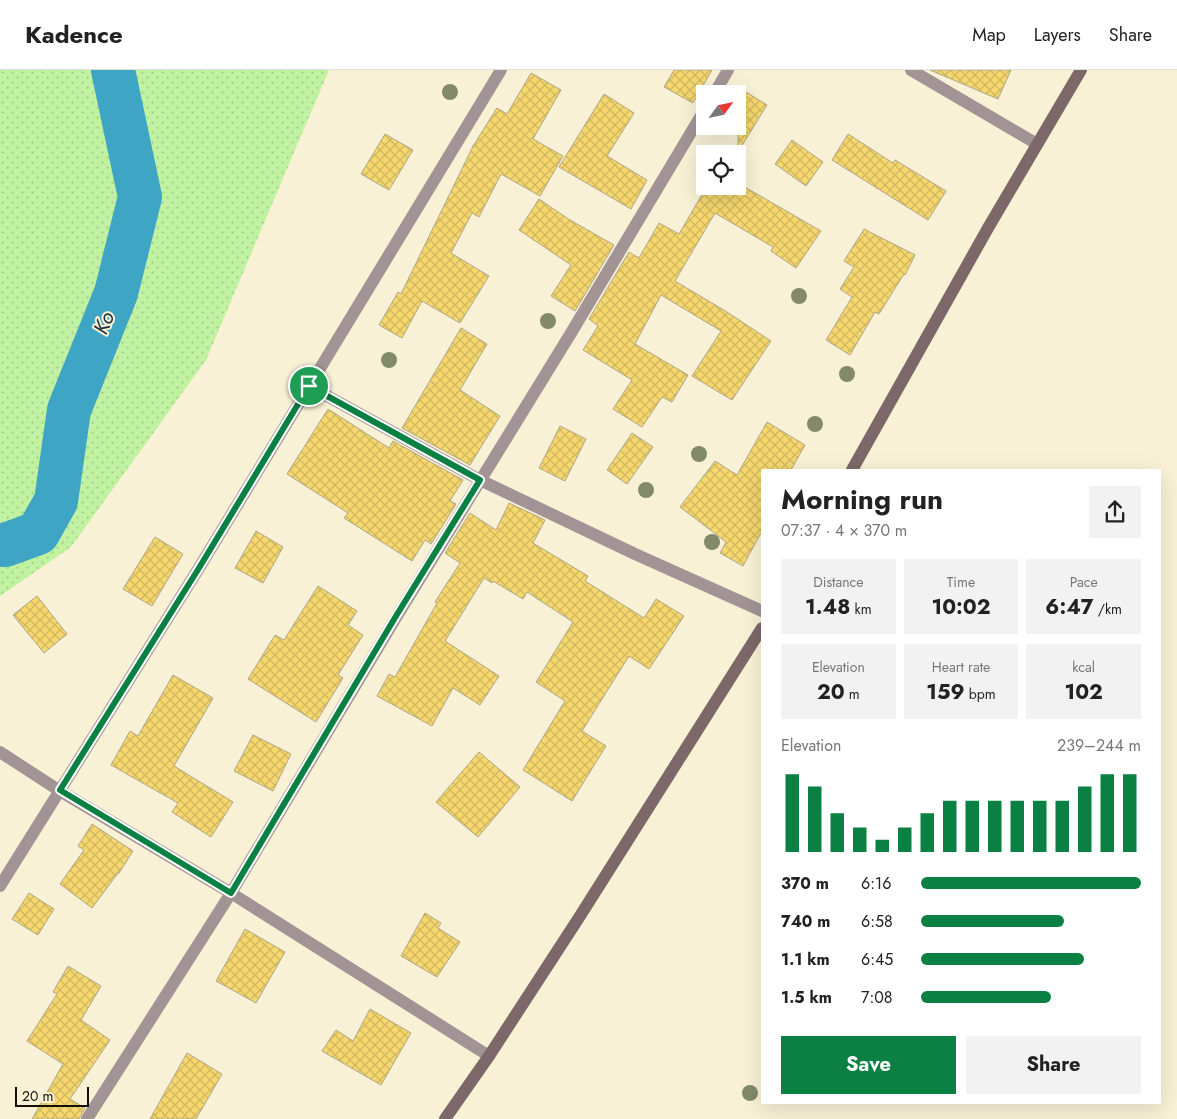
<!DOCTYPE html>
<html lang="en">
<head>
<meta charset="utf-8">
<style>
	body { margin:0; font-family:Jost,sans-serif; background:#f2f2f2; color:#222; height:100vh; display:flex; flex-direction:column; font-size:19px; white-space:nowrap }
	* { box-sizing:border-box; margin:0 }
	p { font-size:16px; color:#767676 }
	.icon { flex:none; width:28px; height:28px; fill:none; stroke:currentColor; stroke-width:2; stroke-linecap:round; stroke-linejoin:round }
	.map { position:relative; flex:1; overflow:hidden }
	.side { position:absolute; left:761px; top:399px; width:400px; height:635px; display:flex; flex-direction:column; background:#fff; border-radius:0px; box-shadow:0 5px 20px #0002 }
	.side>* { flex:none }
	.needle { width:32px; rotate:57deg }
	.tools { position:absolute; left:696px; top:15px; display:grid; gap:10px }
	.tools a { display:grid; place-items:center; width:50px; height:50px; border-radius:0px; background:#fff; box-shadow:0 5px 20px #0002; font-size:25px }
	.scale { position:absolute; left:15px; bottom:12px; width:74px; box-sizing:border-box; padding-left:5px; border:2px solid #120f06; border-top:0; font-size:14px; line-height:18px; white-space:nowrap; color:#120f06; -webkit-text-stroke:4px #f9f1d5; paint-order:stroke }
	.pin { position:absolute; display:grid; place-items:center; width:42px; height:42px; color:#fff; margin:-21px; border:2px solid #fff; border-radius:50%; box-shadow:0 1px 5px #0007 }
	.round { display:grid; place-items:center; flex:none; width:52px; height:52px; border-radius:0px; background:#f2f2f2 }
	.overview { display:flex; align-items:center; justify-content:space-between; height:85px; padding:0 20px }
	h1 { font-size:28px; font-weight:700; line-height:38px }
	.stats { display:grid; grid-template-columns:repeat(3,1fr); gap:8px; height:85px; padding:5px 20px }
	.stats div { display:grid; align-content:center; border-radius:0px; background:#f2f2f2; text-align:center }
	.stats b { font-size:21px; font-weight:700 }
	.stats small { font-size:14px; font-weight:400 }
	.stats p { font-size:14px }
	.chart { height:140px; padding:10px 20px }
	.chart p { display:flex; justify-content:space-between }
	.chart svg { width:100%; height:90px; margin-top:5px; stroke:#0b8043; stroke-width:6 }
	.cta { display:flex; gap:10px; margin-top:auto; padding:10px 20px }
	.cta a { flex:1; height:58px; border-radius:0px; background:#0b8043; color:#fff; font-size:20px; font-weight:700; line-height:58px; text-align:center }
	.cta a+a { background:#f2f2f2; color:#222 }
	ul { padding:0 20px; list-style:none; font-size:16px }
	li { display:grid; grid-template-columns:80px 60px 1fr; align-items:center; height:38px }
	li i { height:12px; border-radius:6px; background:#0b8043 }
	header { display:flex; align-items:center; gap:30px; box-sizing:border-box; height:70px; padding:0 25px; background:#fff; border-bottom:1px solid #e0e0e0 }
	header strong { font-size:24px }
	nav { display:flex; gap:28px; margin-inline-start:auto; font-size:18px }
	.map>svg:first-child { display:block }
</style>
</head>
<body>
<header>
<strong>Kadence</strong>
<nav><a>Map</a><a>Layers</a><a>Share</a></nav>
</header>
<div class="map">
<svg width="1177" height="1049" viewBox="0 0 1177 1049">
	<defs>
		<pattern id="grass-dots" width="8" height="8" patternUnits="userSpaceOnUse" patternTransform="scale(1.25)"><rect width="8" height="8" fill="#c0f2a1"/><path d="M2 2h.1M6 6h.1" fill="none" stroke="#a4ce89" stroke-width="1.8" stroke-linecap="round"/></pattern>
		<pattern id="building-cross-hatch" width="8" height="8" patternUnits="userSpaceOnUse" patternTransform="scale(1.25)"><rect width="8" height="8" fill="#f5d76e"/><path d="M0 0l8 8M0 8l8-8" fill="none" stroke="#d1b75e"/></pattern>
	</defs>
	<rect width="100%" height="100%" fill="#f9f1d5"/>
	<!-- grass -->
	<path fill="url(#grass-dots)" d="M 0,0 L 329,0 L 206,290 L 71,477 L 0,526 Z"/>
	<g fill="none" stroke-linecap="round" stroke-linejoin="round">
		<!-- river -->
		<path stroke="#3ea5c4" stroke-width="44" d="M 0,475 L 5,475 L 38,463 L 56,431 L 69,340 L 116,223 L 140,127 L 113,0"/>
	</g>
	<!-- building -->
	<path fill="url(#building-cross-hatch)" stroke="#aea78c" d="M 674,0 L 712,0 L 693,33 L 664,17 Z
		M 930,0 L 1011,0 L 998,29 Z
		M 531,3 L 561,20 L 533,69 L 563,86 L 540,126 L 501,104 L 479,147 L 472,143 L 451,183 L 489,206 L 460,253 L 422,231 L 402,268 L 379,255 L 398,222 L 401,224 L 473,76 L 497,38 L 507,44 Z
		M 738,17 L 767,35 L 738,82 Z
		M 604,24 L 634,43 L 607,86 L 647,110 L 631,139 L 559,97 Z
		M 385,64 L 413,80 L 389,120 L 361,104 Z
		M 848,64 L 893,93 L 895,90 L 946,121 L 928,150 L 832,90 Z
		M 792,70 L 823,92 L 806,116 L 775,94 Z
		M 707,116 L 743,116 L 821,161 L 796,198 L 771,181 L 773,177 L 715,143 L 675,211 L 727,242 L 771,271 L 732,330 L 692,306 L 721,261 L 661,225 L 635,274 L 688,305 L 672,332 L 662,327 L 642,357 L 613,339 L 632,310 L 583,280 L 598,256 L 589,249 L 629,182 L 639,188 L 659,153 L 679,164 Z
		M 539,129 L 570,150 L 614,175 L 575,241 L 551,226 L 571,195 L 519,160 Z
		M 864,159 L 915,185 L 905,205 L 904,204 L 879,244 L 875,242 L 850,285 L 826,270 L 852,227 L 840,219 L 854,197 L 844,191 Z
		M 461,258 L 487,274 L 460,320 L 500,346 L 470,395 L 402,358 Z
		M 328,339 L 389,378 L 393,371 L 463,410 L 450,431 L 456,434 L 431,474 L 425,470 L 412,491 L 344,448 L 348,443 L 287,404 Z
		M 767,352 L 805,375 L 791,400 L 762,400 L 762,461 L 743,496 L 720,483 L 726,472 L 680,437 L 715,391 L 737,405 Z
		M 560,356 L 586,369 L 565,411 L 539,398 Z
		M 632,363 L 653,377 L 627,414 L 607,400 Z
		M 509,433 L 545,450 L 533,473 L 588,506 L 585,511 L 644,548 L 656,529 L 684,546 L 649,599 L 629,586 L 582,661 L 606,676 L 572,731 L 523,700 L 565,631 L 536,612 L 573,552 L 527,522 L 523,529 L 493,511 L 492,513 L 484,508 L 445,571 L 499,606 L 480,635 L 453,618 L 432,656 L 377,626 L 389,604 L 395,607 L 437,533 L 435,532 L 460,493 L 445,483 L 470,443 L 496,460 Z
		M 256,461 L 283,477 L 263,513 L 235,498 Z
		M 155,467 L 183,484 L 152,536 L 123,519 Z
		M 318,516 L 357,541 L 348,555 L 363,565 L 338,605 L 343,608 L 316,652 L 248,609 L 275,565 L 284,570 Z
		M 37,526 L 67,564 L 44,583 L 13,545 Z
		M 173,605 L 213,628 L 174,696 L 233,732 L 211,767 L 172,742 L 178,733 L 111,695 L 130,661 L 138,666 Z
		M 253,665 L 291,684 L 273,721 L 234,701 Z
		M 479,682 L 520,717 L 478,767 L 436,732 Z
		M 92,754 L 133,781 L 119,803 L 118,803 L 92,838 L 60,814 L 84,780 L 78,776 Z
		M 29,823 L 54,839 L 38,865 L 12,849 Z
		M 425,843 L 441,853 L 438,858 L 460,872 L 437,907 L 401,886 Z
		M 245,859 L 285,882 L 256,933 L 216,911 Z
		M 68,896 L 101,916 L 81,950 L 110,970 L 70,1029 L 85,1038 L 79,1049 L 32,1049 L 63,994 L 27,971 L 57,924 L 53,922 Z
		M 370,939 L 411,963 L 381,1015 L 322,981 L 336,960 L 353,971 Z
		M 187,983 L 222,1004 L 196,1049 L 150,1049 Z"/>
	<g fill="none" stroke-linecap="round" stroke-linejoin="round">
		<!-- street -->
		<path stroke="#a29495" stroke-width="12" d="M 911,0 L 1037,74
			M 714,24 L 728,0
			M 309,316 L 480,410 L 635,484 L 762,541
			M 0,682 L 60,721 L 231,823 L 489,986
			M 0,816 L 199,498 L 501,0
			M 87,1049 L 231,823 L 397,546 L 571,263 L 705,39"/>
		<!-- secondary -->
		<path stroke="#7c6869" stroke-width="12" d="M 852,400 L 988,158 L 1081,0
			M 445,1049 L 489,986 L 580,846 L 762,558"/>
	</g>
	<!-- trees -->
	<g fill="#828a6a">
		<circle cx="450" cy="22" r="8"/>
		<circle cx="799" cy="226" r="8"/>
		<circle cx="548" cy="251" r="8"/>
		<circle cx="389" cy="290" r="8"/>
		<circle cx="847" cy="304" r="8"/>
		<circle cx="815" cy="354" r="8"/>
		<circle cx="699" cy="384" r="8"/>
		<circle cx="646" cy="420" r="8"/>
		<circle cx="712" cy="472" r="8"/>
		<circle cx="750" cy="1023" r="8"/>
	</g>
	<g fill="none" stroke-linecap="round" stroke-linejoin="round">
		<defs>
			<path id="route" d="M 309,316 L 480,410 L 396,546 L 231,823 L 60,720 L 199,498 Z"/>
		</defs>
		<!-- route casing -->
		<use href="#route" stroke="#fff" stroke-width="10"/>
		<!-- route -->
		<use href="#route" stroke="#0b8043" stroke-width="6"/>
	</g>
	<g text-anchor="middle" stroke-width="4" stroke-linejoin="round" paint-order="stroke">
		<!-- water labels -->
		<g font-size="21" font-style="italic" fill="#1a3139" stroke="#f9f1d5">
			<text transform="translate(104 253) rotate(-68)" y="7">Ko</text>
		</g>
	</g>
</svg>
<div class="tools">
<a><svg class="needle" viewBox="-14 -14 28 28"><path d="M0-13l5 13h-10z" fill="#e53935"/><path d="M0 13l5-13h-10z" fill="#767676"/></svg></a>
<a><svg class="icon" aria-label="locate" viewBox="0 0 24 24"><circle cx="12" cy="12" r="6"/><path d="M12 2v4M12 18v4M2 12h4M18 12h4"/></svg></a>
</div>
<div class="scale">20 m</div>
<div class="pin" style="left:309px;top:316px;background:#1e9e55"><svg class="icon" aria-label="arrive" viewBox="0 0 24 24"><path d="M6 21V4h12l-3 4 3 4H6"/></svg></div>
<section class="side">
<div class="overview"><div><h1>Morning run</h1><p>07:37 · 4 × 370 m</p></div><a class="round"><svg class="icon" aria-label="share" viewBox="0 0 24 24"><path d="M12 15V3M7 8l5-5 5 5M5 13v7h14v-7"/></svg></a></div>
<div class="stats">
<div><p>Distance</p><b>1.48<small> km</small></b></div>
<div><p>Time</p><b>10:02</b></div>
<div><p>Pace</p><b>6:47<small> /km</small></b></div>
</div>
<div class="stats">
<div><p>Elevation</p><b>20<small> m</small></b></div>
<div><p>Heart rate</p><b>159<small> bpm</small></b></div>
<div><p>kcal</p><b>102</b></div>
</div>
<div class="chart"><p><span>Elevation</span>239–244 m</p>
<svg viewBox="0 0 160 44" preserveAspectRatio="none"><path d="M5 44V6M15 44V12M25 44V25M35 44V32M45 44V38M55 44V32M65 44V25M75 44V19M85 44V19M95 44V19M105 44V19M115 44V19M125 44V19M135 44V12M145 44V6M155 44V6"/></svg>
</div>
<ul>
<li><b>370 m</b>6:16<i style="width:100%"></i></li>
<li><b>740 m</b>6:58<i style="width:65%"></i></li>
<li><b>1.1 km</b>6:45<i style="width:74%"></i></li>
<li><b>1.5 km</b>7:08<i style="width:59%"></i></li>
</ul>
<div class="cta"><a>Save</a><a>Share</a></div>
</section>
</div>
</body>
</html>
